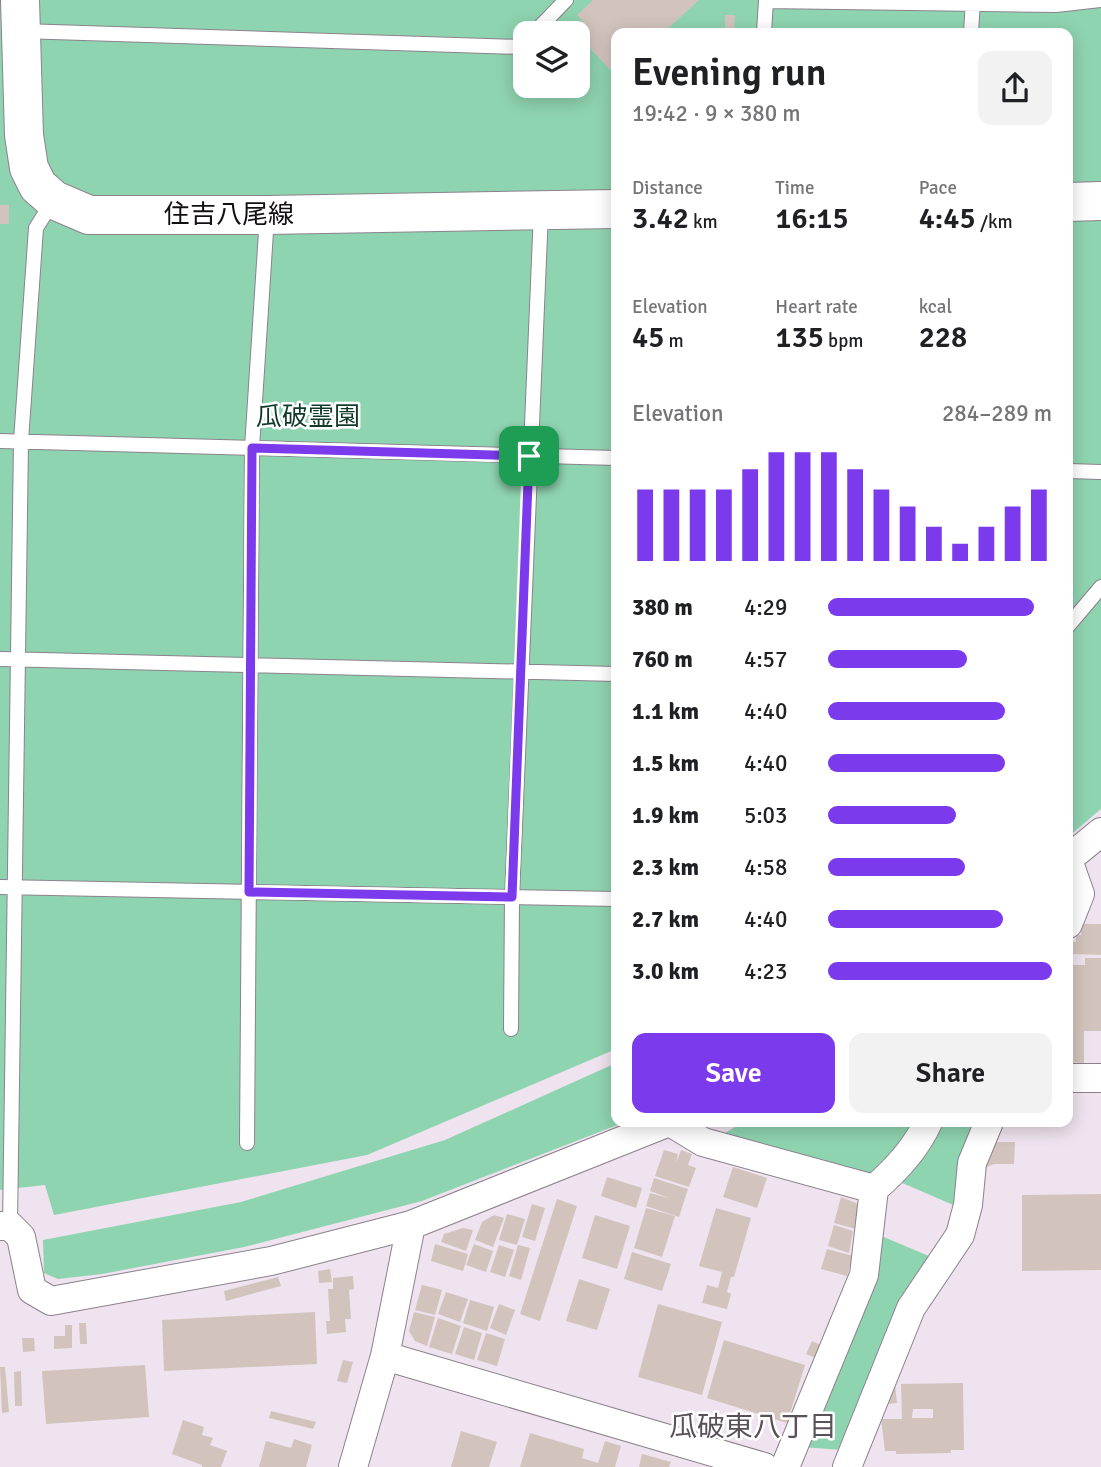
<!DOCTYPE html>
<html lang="en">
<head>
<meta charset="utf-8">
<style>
	body { margin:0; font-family:Signika,"Noto Sans JP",sans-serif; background:#f2f2f2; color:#202124; height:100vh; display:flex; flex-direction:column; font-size:26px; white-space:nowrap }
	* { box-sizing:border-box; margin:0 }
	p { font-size:23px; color:#757577 }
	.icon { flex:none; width:38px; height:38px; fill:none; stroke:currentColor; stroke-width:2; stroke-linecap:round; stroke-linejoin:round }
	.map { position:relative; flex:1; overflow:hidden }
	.side { position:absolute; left:611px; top:28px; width:462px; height:1099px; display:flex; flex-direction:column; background:#fff; border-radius:14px; box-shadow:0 4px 18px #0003 }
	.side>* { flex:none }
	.buttons { position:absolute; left:513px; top:21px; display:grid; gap:14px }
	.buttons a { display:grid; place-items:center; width:77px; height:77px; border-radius:14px; background:#fff; box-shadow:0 4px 18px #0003; font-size:35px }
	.pin { position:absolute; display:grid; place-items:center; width:60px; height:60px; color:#fff; margin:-30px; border-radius:14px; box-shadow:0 4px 10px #0006 }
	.round { display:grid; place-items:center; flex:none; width:74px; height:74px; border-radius:14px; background:#f2f2f2 }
	.head { display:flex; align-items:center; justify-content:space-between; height:119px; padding:0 21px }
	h1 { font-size:38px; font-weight:600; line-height:52px }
	.figures { display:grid; grid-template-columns:repeat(3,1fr); gap:10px; height:119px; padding:7px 21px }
	.figures div { display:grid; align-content:center }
	.figures b { font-size:30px; font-weight:600 }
	.figures small { font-size:19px; font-weight:400 }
	.figures p { font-size:19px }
	.chart { height:196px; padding:14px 21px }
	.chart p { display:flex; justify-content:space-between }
	.chart svg { width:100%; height:126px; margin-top:7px; stroke:#7c3aed; stroke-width:6 }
	.cta { display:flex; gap:14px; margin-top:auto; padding:14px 21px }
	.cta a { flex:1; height:80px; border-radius:14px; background:#7c3aed; color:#fff; font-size:28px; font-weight:600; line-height:80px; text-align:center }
	.cta a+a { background:#f2f2f2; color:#202124 }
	ul { padding:0 21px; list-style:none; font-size:23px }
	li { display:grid; grid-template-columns:112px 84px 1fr; align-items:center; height:52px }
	li i { height:18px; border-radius:9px; background:#7c3aed }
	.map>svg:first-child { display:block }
</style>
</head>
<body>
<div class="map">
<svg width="1101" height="1467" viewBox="0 0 1101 1467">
	<rect width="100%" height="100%" fill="#eee3ee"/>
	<!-- green -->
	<path fill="#8fd4b0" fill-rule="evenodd" d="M 0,0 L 1101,0 L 1101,809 L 1068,837 L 1068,33 L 616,33 L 616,1049 L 367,1155 L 54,1215 L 45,1185 L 0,1190 ZM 525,33 L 578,33 L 578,86 L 525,86 Z
		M 616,1063 L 616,1122 L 625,1122 L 422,1201 L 244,1247 L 102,1274 L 58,1279 L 44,1273 L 43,1240 L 241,1202 L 445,1140 Z
		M 743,1122 L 917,1122 L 911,1136 L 869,1177 L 720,1136 Z
		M 938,1122 L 977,1122 L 958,1207 L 900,1182 Z
		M 879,1235 L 936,1259 L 842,1450 L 802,1447 Z"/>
	<!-- building -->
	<path fill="#d2c4bd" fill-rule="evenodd" d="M 593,0 L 699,0 L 663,33 L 616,33 L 616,76 L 572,29 L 582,20 L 577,15 Z
		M 725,15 L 735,15 L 734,33 L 725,33 Z
		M 0,205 L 9,205 L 9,224 L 0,224 Z
		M 1081,924 L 1101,924 L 1101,955 L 1073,954 L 1073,942 L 1076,942 L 1076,935 L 1081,935 Z
		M 1085,958 L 1101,958 L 1101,1031 L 1084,1031 L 1084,1063 L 1068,1062 L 1068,965 L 1085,965 Z
		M 999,1134 L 996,1142 L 1015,1142 L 1014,1164 L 994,1164 L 987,1167 L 980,1165 Z
		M 664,1150 L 678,1154 L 676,1163 L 681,1150 L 692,1154 L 688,1165 L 696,1168 L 689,1187 L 655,1176 Z
		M 733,1167 L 767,1178 L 757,1208 L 723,1197 Z
		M 607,1177 L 642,1188 L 636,1208 L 601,1196 Z
		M 654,1178 L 688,1189 L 679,1217 L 646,1206 L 650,1193 L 669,1198 L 650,1191 Z
		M 1101,1194 L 1101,1270 L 1022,1271 L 1022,1195 Z
		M 841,1197 L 856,1203 L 862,1210 L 856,1229 L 834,1223 Z
		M 557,1199 L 577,1206 L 540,1321 L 520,1314 Z
		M 532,1204 L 545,1208 L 535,1241 L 522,1237 Z
		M 646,1208 L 675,1216 L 662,1257 L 634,1248 Z
		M 716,1208 L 751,1218 L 734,1277 L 731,1277 L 727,1292 L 731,1294 L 727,1309 L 702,1303 L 707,1285 L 718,1288 L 722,1272 L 699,1266 Z
		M 507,1214 L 525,1219 L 517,1245 L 499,1240 Z
		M 494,1215 L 504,1218 L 493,1247 L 475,1240 L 482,1222 Z
		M 595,1215 L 630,1226 L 617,1269 L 582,1258 Z
		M 834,1225 L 853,1231 L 849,1253 L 828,1246 Z
		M 463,1228 L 473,1230 L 466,1251 L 441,1242 L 444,1234 Z
		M 435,1244 L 468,1254 L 463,1271 L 431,1261 Z
		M 474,1244 L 493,1251 L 486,1272 L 466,1265 Z
		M 499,1245 L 514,1250 L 505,1277 L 490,1272 Z
		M 518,1245 L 530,1248 L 521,1280 L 509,1276 Z
		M 827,1249 L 853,1256 L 847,1276 L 821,1269 Z
		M 632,1252 L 671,1264 L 662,1291 L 624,1279 Z
		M 330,1269 L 332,1282 L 319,1283 L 318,1271 Z
		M 353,1276 L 354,1289 L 349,1290 L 351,1319 L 345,1319 L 346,1332 L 327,1334 L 326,1321 L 330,1321 L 328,1289 L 333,1289 L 333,1278 Z
		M 278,1277 L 281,1286 L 226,1301 L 224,1291 Z
		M 579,1279 L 610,1289 L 597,1330 L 566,1321 Z
		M 422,1285 L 442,1290 L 435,1315 L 415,1310 Z
		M 446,1292 L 468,1299 L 460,1322 L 438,1314 Z
		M 470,1300 L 494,1307 L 487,1331 L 463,1323 Z
		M 499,1304 L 515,1310 L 506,1335 L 490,1328 Z
		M 658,1304 L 722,1322 L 702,1395 L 638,1377 Z
		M 315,1312 L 317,1364 L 164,1371 L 162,1320 Z
		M 414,1312 L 435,1317 L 427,1346 L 415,1341 L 409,1331 Z
		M 438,1318 L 461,1326 L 452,1354 L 429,1347 Z
		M 79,1323 L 86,1323 L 87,1344 L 80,1344 Z
		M 65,1325 L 72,1325 L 72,1348 L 54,1349 L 54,1336 L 65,1336 Z
		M 464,1327 L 482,1333 L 474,1360 L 455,1354 Z
		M 486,1333 L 505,1339 L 497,1366 L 477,1360 Z
		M 22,1338 L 34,1338 L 35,1351 L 23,1352 Z
		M 724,1340 L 805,1365 L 787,1423 L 707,1398 Z
		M 812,1341 L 823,1346 L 818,1359 L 806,1354 Z
		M 343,1360 L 353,1362 L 347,1383 L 337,1381 Z
		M 145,1365 L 149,1417 L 46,1424 L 42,1371 Z
		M 0,1367 L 5,1367 L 9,1412 L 2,1413 Z
		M 21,1371 L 22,1406 L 15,1406 L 14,1372 Z
		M 963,1383 L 964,1450 L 951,1450 L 951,1453 L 896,1454 L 896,1451 L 885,1451 L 881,1419 L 902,1419 L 901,1384 ZM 913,1409 L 933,1409 L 933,1418 L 912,1418 Z
		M 895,1384 L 897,1403 L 887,1404 Z
		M 271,1411 L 316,1422 L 313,1429 L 269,1418 Z
		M 183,1420 L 204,1427 L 202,1435 L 213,1438 L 210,1445 L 227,1451 L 221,1467 L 202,1467 L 202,1465 L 172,1454 Z
		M 461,1431 L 497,1442 L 489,1467 L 451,1467 Z
		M 530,1433 L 584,1449 L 582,1458 L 598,1463 L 605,1441 L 621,1446 L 615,1467 L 520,1467 Z
		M 294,1439 L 312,1445 L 306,1467 L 259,1467 L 266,1441 L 291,1448 Z
		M 642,1454 L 671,1462 L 669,1467 L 639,1467 Z"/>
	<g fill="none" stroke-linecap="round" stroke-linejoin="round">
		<defs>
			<path id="service" d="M 766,1 L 1056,5 L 1100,0
				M 21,31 L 521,47 L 525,43
				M 534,33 L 566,0
				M 764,33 L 766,0
				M 971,33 L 973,0
				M 0,441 L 616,458
				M 1068,471 L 1101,472
				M 1068,626 L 1101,587
				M 0,659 L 616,674
				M 0,887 L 616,899
				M 511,1029 L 512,897 L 541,212
				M 247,1143 L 252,448 L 267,216
				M 10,1226 L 21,441 L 36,228 L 53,201"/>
			<path id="minor" d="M 1068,859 L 1101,832
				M 1068,860 L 1080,894 L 1068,924
				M 1068,1078 L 1101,1078
				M 670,1122 L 703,1142 L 874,1189
				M 0,1226 L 10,1226 L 21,1237 L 32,1290 L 51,1301 L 271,1261 L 411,1225 L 669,1122
				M 385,1356 L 764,1467
				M 353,1467 L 385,1356 L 411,1225
				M 785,1467 L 864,1275 L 874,1189 C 896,1170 916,1149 928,1122
				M 847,1467 L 911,1308 L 960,1235 L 968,1205 L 972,1163 L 989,1122"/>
			<path id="secondary" d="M 20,0 L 24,135 L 29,168 L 38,186 L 54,200 L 89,215 L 267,215 L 616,209
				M 1068,202 L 1101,201"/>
		</defs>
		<!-- service casing -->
		<use href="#service" stroke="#8c828c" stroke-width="16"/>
		<!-- minor casing -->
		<use href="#minor" stroke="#8c828c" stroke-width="30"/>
		<!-- secondary casing -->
		<use href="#secondary" stroke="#8c828c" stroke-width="40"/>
		<!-- service -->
		<use href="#service" stroke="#fff" stroke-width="14"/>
		<!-- minor -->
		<use href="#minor" stroke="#fff" stroke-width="28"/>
		<!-- secondary -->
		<use href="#secondary" stroke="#fff" stroke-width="38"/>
	</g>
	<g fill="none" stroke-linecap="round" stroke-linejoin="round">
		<defs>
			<path id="route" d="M 252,448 L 529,456 L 512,897 L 249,892 Z"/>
		</defs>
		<!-- route casing -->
		<use href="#route" stroke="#fff" stroke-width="14"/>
		<!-- route -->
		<use href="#route" stroke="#7c3aed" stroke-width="9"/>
	</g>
	<g text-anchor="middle" stroke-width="5" stroke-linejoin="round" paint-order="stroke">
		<!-- street labels -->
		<g font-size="26" fill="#120e12" stroke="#fff">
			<text x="229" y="223">住吉八尾線</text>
		</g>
		<!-- park labels -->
		<g font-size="26" fill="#103927" stroke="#fff">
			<text x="308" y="425">瓜破霊園</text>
		</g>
		<!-- neighbourhood labels -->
		<g font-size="28" fill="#595058" stroke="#fff">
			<text x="753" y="1436">瓜破東八丁目</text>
		</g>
	</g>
</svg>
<div class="buttons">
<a><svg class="icon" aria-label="layers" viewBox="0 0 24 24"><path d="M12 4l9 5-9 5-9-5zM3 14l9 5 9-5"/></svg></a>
</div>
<div class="pin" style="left:529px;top:456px;background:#1e9e55"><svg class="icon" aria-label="arrive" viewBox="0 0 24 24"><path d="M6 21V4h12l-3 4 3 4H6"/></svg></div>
<section class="side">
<div class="head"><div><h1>Evening run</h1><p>19:42 · 9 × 380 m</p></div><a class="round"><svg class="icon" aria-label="share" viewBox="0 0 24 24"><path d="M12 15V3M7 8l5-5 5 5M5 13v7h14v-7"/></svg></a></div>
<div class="figures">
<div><p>Distance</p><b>3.42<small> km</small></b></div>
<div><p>Time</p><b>16:15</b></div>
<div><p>Pace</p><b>4:45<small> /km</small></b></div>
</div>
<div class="figures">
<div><p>Elevation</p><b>45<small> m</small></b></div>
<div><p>Heart rate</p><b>135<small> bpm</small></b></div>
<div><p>kcal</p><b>228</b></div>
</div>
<div class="chart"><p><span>Elevation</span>284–289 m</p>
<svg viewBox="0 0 160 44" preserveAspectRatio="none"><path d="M5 44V19M15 44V19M25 44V19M35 44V19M45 44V12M55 44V6M65 44V6M75 44V6M85 44V12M95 44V19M105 44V25M115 44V32M125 44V38M135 44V32M145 44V25M155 44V19"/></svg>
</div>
<ul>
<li><b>380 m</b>4:29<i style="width:92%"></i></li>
<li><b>760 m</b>4:57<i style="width:62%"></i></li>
<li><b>1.1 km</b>4:40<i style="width:79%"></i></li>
<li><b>1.5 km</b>4:40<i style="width:79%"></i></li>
<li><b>1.9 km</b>5:03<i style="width:57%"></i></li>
<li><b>2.3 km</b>4:58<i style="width:61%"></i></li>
<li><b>2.7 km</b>4:40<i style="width:78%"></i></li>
<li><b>3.0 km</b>4:23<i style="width:100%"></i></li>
</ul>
<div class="cta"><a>Save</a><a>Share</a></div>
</section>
</div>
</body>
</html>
